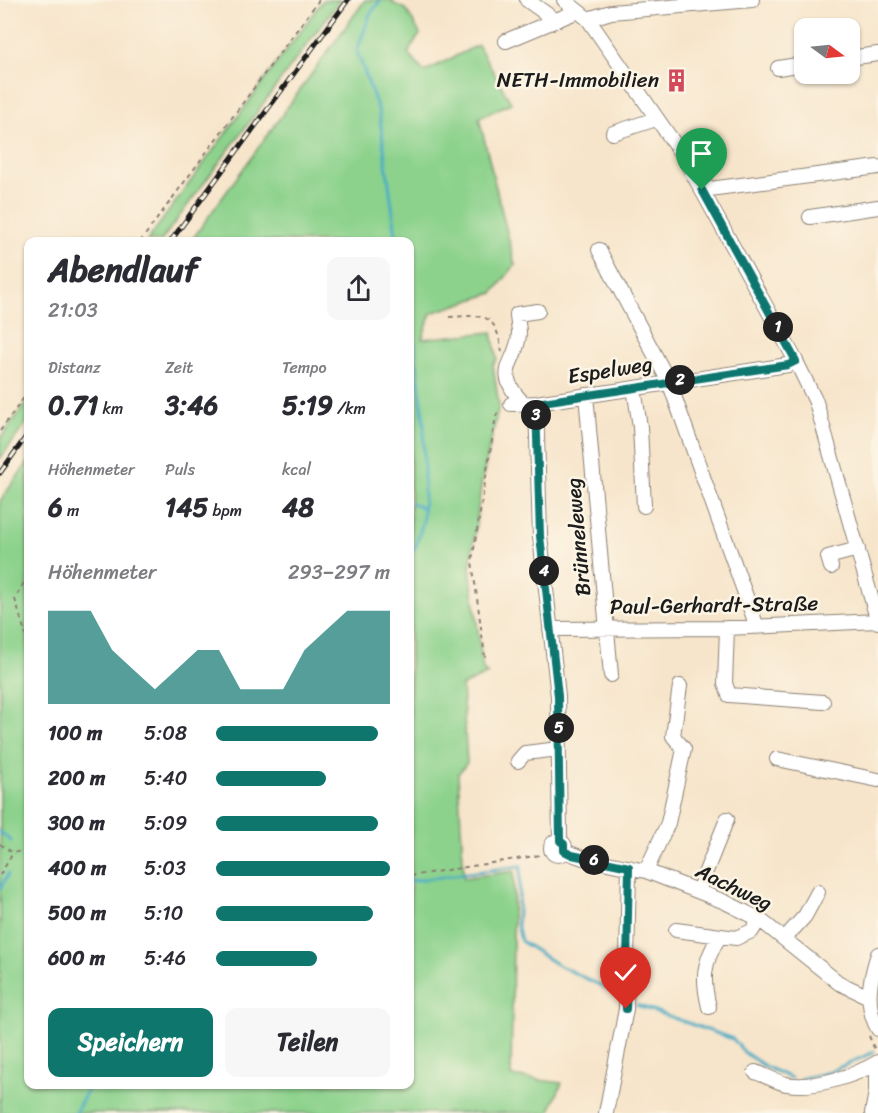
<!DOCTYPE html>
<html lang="de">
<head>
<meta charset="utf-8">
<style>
	body { margin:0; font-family:Sriracha,sans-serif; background:#f7f7f7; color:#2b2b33; height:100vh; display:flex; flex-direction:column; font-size:22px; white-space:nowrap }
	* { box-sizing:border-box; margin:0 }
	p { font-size:20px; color:#7c7c81 }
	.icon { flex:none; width:33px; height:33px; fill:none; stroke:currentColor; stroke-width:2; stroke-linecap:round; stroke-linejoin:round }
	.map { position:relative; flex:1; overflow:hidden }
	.side { position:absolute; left:24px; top:237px; width:390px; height:852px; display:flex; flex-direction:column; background:#fff; border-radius:12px; box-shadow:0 2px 4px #0004 }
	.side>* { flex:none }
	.needle { width:39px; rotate:105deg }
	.buttons { position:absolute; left:794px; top:18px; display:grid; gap:12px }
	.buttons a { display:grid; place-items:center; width:66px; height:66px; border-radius:12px; background:#fff; box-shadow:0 2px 4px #0004; font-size:30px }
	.pin { position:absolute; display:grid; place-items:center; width:51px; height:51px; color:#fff; margin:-62px -26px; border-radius:50% 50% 50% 0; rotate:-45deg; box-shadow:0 0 6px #0007 }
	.pin .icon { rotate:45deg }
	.km { position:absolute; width:30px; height:30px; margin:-15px; border-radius:50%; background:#222; color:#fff; font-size:16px; line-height:30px; text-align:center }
	.round { display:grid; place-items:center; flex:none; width:63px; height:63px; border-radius:12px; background:#f7f7f7 }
	.headline { display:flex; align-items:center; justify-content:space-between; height:102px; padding:0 24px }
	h1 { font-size:33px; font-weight:700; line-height:45px }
	.metrics { display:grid; grid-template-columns:repeat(3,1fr); gap:9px; height:102px; padding:6px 24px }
	.metrics div { display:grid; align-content:center }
	.metrics b { font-size:26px; font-weight:700 }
	.metrics small { font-size:16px; font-weight:400 }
	.metrics p { font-size:16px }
	.chart { height:168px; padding:12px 24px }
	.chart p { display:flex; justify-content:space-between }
	.chart svg { width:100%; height:108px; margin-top:6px; fill:#0f766e; opacity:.7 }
	.button { display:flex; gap:12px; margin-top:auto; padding:12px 24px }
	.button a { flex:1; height:69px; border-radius:12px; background:#0f766e; color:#fff; font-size:24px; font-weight:700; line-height:69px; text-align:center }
	.button a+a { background:#f7f7f7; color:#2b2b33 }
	ul { padding:0 24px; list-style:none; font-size:20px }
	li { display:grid; grid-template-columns:96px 72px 1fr; align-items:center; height:45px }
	li i { height:15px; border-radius:8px; background:#0f766e }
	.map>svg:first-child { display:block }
</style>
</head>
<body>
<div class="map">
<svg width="878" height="1113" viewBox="0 0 878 1113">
	<rect width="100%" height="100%" fill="#fcf5e5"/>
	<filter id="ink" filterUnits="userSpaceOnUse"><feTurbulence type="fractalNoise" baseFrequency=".0167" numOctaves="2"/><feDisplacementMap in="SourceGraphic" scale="12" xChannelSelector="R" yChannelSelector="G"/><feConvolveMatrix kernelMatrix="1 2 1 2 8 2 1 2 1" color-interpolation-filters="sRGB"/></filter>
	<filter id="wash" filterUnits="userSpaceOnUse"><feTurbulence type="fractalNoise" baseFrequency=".008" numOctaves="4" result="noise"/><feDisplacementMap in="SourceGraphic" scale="24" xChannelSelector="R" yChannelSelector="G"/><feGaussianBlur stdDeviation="1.35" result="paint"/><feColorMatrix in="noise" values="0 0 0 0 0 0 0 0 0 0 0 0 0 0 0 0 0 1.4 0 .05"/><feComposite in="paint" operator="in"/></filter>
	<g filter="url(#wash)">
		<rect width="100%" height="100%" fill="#f7e5cb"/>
		<!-- green -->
		<path fill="#8cd28c" stroke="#547754" stroke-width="1.5" d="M 323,0 L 340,0 L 161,241 L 147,241 Z
			M 365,0 L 394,0 L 392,3 L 406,9 L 420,34 L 408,53 L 424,72 L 478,45 L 511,103 L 479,118 L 515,265 L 493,293 L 431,313 L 422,339 L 492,332 L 497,359 L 493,365 L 499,406 L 482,480 L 470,568 L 483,670 L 488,674 L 462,686 L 467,763 L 458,774 L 464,878 L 514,871 L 511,1076 L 562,1083 L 549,1113 L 0,1113 L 0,501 L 28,462 L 28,1084 L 410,1084 L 410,242 L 191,241 Z
			M 28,400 L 28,421 L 0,459 L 0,439 Z"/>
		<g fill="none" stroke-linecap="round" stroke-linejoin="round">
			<!-- stream -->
			<path stroke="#45abc4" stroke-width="3" d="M 381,0 L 370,14 L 357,51 L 379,112 L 397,242
				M 410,308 L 424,424 L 424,492 L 423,521 L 417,543 L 410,556
				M 410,502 L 423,508
				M 0,832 L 11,841
				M 27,855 L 28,855
				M 410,881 L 521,866 L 517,924 L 521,941 L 556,964 L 616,993
				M 0,889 L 8,874
				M 637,1005 L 733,1039 L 745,1053 L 766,1067 L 791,1078
				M 800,1079 L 827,1073 L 874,1052
				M 75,1113 L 91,1084"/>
		</g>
	</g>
	<g filter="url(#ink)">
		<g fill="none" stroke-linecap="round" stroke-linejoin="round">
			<defs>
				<path id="minor" d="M 527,0 L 555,20
					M 564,0 L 588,19 L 683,156 L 796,361 L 816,402 L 878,622
					M 588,19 L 611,12 L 752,0
					M 506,41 L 578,11
					M 849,58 L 878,54
					M 778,68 L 804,64
					M 613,133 L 656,119
					M 702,190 L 878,167
					M 810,217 L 878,207
					M 599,250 L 669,382 L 757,627
					M 634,388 L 640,427 L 644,506
					M 586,395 L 611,675
					M 523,403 C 491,369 518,364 519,333 C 519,327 517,320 517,314 L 538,311
					M 536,403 L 540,536 L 558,696 L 560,841
					M 511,404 L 536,403 L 788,365 L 796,361
					M 831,567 L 828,557 L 858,549
					M 727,628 L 725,683 L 729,695 L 823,702
					M 550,629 L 727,628 L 878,621
					M 777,759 L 878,780
					M 518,761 L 525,753 L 559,749
					M551 848a7 7 0 1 1 14 0a7 7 0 1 1-14 0Z
					M 564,851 L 583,858 L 646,871 L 725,902 L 759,919 L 839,983 L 869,997
					M 646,871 L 668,823 L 684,749 L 673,736 L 680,686
					M 698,891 L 727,819
					M 676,930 L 736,938 L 752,931 L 759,919
					M 785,938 L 805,916 L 818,892
					M 878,954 C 870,979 864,1005 878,1029
					M 709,1007 C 702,978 703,963 719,937
					M 755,1072 C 765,1075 776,1082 786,1084 C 814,1089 855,1076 878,1062
					M 606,1113 L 626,1009 L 629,867
					M 872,1113 L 876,1092 L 876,1063"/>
			</defs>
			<!-- minor casing -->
			<use href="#minor" stroke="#8a8074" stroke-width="16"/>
			<!-- path -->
			<path stroke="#8a8074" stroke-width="2" stroke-dasharray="4.5 4.5" stroke-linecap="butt" d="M 140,242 L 319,0
				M 449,317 C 486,315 495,312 502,352
				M 0,431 L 28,392
				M 28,575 L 15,599 L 28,643
				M 485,657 L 472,561 L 496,416 L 500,409
				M 0,844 L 13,853
				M 0,875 L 13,853 L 28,849
				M 410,876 L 541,855 L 552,851
				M 869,1036 L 875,1050"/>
			<!-- minor -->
			<use href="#minor" stroke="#fff" stroke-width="14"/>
			<defs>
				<path id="rail" d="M 170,242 L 348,0
					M 0,473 L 28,434"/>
			</defs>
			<!-- rail casing -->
			<use href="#rail" stroke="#1c1c1c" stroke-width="5"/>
			<!-- rail -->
			<use href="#rail" stroke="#fcf5e5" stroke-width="3" stroke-dasharray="9" stroke-linecap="butt"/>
		</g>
	</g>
	<g fill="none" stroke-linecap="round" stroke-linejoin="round" filter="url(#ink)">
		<defs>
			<path id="route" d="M 626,1009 L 629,867 L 572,855 L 564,851 L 564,844 L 560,841 L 558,696 L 540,536 L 536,403 L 788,365 L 796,361 L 702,190"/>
		</defs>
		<!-- route casing -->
		<use href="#route" stroke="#fff" stroke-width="12"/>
		<!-- route -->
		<use href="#route" stroke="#0f766e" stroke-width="8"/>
	</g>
	<!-- icons -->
	<defs>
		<symbol id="building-bare" viewBox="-9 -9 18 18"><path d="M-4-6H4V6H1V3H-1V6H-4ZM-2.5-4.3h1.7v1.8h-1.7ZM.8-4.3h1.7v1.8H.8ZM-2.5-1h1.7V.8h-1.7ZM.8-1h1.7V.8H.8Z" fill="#d1495b" stroke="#fcf5e5" stroke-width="2.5" paint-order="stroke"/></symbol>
	</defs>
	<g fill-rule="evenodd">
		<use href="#building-bare" x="660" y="64" width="33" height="33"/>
	</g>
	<g text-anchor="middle" stroke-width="5" stroke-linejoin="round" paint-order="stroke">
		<!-- poi labels -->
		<g font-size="21" fill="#1c1c1c" stroke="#fcf5e5" text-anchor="end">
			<text x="659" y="87">NETH-Immobilien</text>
		</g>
		<!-- street labels -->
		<g font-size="21" fill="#1c1c1c" stroke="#fcf5e5">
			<text transform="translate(610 370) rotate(-9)" y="7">Espelweg</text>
			<text transform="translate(578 537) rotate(-95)" y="7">Brünneleweg</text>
			<text transform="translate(714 605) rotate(-1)" y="7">Paul-Gerhardt-Straße</text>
			<text transform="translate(734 887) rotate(26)" y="7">Aachweg</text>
		</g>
	</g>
</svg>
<div class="buttons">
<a><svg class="needle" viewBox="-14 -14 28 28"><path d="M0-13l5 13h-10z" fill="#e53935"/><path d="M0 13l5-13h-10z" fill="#7c7c81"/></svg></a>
</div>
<div class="pin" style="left:702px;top:190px;background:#1e9e55"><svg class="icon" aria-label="arrive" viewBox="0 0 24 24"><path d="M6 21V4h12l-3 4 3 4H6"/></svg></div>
<div class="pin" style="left:626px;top:1009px;background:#d93025"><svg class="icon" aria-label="check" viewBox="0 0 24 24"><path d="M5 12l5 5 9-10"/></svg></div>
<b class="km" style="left:778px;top:327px">1</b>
<b class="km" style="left:680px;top:380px">2</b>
<b class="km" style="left:536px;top:415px">3</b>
<b class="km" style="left:544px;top:571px">4</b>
<b class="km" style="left:559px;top:728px">5</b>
<b class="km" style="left:594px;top:860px">6</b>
<section class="side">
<div class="headline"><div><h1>Abendlauf</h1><p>21:03</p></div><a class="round"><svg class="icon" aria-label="share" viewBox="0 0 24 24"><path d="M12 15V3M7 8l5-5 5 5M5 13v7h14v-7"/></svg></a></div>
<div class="metrics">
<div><p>Distanz</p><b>0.71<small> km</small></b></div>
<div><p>Zeit</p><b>3:46</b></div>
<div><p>Tempo</p><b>5:19<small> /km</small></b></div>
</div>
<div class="metrics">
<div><p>Höhenmeter</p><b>6<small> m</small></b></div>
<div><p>Puls</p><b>145<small> bpm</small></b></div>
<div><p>kcal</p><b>48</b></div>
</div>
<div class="chart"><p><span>Höhenmeter</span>293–297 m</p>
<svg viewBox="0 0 160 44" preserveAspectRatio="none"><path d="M0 44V6L10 6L20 6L30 22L40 30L50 38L60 30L70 22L80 22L90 38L100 38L110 38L120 22L130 14L140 6L150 6L160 6V44z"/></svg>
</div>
<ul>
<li><b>100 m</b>5:08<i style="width:93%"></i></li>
<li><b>200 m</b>5:40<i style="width:63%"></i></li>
<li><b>300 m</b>5:09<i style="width:93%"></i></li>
<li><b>400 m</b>5:03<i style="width:100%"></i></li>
<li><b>500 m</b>5:10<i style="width:90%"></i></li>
<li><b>600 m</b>5:46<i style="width:58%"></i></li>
</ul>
<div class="button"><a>Speichern</a><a>Teilen</a></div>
</section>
</div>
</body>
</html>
